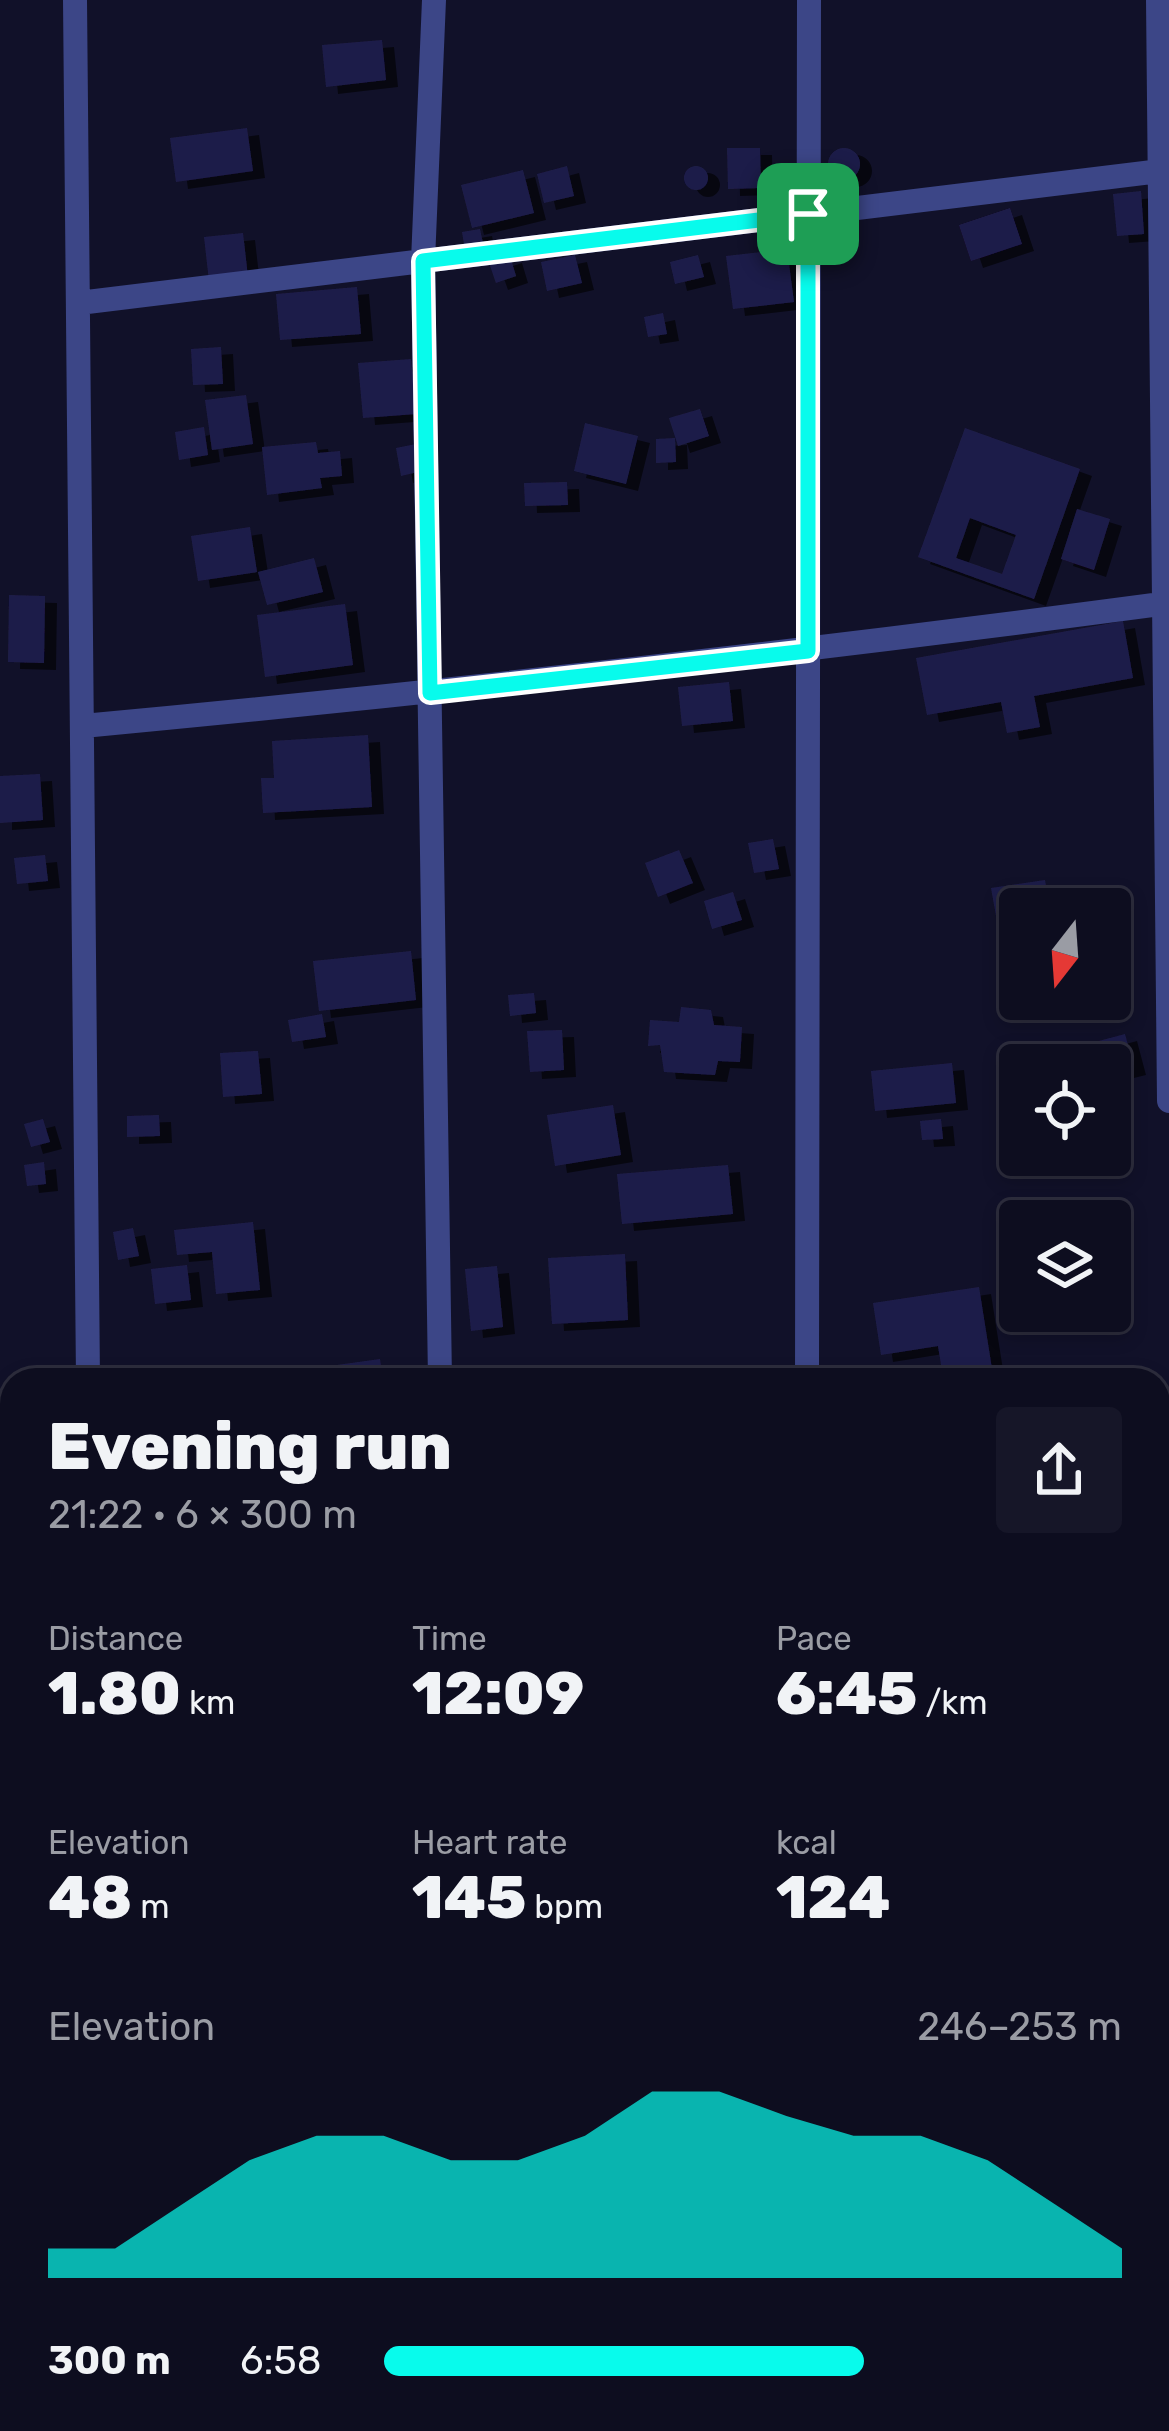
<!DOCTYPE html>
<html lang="en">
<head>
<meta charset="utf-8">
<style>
	body { margin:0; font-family:Rubik,sans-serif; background:#161628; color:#f1f3f6; height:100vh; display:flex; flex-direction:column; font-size:45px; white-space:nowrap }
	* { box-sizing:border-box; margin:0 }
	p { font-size:39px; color:#9a9ca4 }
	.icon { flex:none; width:66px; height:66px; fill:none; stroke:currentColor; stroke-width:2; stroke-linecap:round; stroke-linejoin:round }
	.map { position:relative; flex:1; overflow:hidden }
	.drawer { position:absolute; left:0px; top:1368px; width:1170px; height:1065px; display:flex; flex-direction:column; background:#0d0d1f; border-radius:36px 36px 0 0; box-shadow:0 6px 18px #0003,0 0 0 3px #2d2d3d }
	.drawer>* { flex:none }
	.needle { width:78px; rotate:197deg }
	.buttons { position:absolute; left:999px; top:888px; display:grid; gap:24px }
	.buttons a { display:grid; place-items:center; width:132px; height:132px; border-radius:12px; background:#0d0d1f; box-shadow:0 6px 18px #0003,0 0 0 3px #2d2d3d; font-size:60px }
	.pin { position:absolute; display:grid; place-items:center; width:102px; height:102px; color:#fff; margin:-51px; border-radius:24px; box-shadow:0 6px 18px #0006 }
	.round { display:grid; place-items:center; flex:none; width:126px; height:126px; border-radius:12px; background:#161628 }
	.head { display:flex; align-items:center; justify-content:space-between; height:204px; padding:0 48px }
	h1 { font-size:66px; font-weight:800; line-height:90px }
	.stats { display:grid; grid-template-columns:repeat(3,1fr); gap:18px; height:204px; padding:12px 48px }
	.stats div { display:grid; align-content:center }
	.stats b { font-size:60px; font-weight:800 }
	.stats small { font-size:33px; font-weight:400 }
	.stats p { font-size:33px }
	.chart { height:336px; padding:24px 48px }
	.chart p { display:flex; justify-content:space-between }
	.chart svg { width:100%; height:216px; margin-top:12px; fill:#08fbec; opacity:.7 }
	ul { padding:0 48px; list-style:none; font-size:39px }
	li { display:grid; grid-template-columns:192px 144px 1fr; align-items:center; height:90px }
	li i { height:30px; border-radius:15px; background:#08fbec }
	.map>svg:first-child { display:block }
</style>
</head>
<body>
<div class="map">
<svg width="1169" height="2431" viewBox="0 0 1169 2431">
	<defs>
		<filter id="shadow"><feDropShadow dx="12" dy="7" stdDeviation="0" flood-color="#0009"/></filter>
	</defs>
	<rect width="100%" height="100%" fill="#111129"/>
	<!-- building -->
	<path fill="#1f1d49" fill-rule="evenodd" filter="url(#shadow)" d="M 382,40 L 386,80 L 326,87 L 322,45 Z
		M 247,128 L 253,171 L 176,182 L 170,138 Z
		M828 164a16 16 0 1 1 32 0a16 16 0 1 1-32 0Z
		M 727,148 L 760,148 L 761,188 L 728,189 Z
		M684 178a12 12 0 1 1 24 0a12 12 0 1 1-24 0Z
		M 567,166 L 574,196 L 544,203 L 537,174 Z
		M 523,170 L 534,213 L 472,228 L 461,185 Z
		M 792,176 L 797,201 L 771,206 L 766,181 Z
		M 1141,191 L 1144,234 L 1117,236 L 1113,194 Z
		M 1010,208 L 1022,244 L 971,261 L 959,225 Z
		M 480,229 L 485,253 L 466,256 L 462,232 Z
		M 243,233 L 248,277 L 209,281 L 204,237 Z
		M 787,249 L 794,302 L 733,309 L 726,256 Z
		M 575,255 L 582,283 L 547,291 L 541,262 Z
		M 698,255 L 704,277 L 675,284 L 670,262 Z
		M 510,256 L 516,276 L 496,283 L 489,263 Z
		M 357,287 L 361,334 L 280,340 L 276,294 Z
		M 663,313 L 667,334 L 648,337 L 644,317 Z
		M 221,347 L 223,384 L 193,385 L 191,349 Z
		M 411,359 L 416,414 L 363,418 L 358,363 Z
		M 246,395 L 253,444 L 212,450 L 205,400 Z
		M 700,409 L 709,436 L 678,446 L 669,418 Z
		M 585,423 L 638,436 L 626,484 L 574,471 Z
		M 204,427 L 208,455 L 179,460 L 175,432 Z
		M 965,428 L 1080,469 L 1034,599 L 918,557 ZM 970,518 L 1016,535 L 1002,574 L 956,558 Z
		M 675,438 L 676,462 L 656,463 L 656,439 Z
		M 316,442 L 318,453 L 340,451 L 342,476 L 320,478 L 322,488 L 267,495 L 262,447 Z
		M 416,444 L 422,471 L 401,476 L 396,448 Z
		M 567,482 L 568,505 L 525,506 L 524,483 Z
		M 1077,509 L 1110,519 L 1094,570 L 1061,559 Z
		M 250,527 L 257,572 L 198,581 L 191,536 Z
		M 314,558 L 323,592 L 267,605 L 258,572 Z
		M 9,595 L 45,596 L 44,663 L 8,662 Z
		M 345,604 L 353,665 L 265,677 L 257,615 Z
		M 1123,621 L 1133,678 L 1034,696 L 1040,727 L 1007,733 L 1001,702 L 927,715 L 916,658 Z
		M 729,682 L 733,721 L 682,726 L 678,687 Z
		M 368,735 L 372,807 L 263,813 L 261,778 L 274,778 L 272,741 Z
		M 40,774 L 43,820 L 0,823 L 0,776 Z
		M 773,839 L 779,869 L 754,873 L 748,843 Z
		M 679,850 L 693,883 L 658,897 L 645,863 Z
		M 45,855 L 48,881 L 17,884 L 14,858 Z
		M 1045,880 L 1050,909 L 1020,909 L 1020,923 L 998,927 L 991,888 Z
		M 733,892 L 742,920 L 712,929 L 704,901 Z
		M 411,951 L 416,1000 L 319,1011 L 313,961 Z
		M 534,993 L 536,1013 L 510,1016 L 508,995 Z
		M 681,1007 L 711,1010 L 714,1025 L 742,1027 L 740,1062 L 718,1061 L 715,1075 L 664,1072 L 660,1045 L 648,1046 L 650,1020 L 679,1022 Z
		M 322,1014 L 326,1037 L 292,1042 L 288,1020 Z
		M 562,1030 L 564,1070 L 530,1072 L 527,1031 Z
		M 1125,1034 L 1134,1068 L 1110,1074 L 1110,1065 L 1085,1065 L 1080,1046 Z
		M 258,1051 L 262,1094 L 223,1097 L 220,1053 Z
		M 952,1063 L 956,1103 L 875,1111 L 871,1071 Z
		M 613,1105 L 621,1155 L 555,1166 L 547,1115 Z
		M 159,1115 L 160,1136 L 127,1137 L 127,1116 Z
		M 43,1119 L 50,1142 L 31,1147 L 24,1124 Z
		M 941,1119 L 943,1139 L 922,1140 L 920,1121 Z
		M 44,1162 L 46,1184 L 27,1186 L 24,1165 Z
		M 728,1165 L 733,1214 L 622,1224 L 617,1174 Z
		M 253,1222 L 260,1290 L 216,1294 L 212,1252 L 177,1255 L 174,1230 Z
		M 133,1228 L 139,1256 L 118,1260 L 113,1232 Z
		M 625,1254 L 628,1320 L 552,1324 L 548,1258 Z
		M 187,1265 L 191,1300 L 155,1304 L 151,1269 Z
		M 497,1266 L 503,1327 L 471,1331 L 465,1269 Z
		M 979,1287 L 992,1369 L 943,1377 L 938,1346 L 881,1355 L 873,1303 Z
		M 380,1359 L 383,1380 L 339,1380 L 337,1365 Z
		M 1055,1367 L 1056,1380 L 1022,1380 L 1022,1369 Z
		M 12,1510 L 12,1599 L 10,1599 L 0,1556 L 0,1513 Z
		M 12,1734 L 12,1792 L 0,1798 L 0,1741 Z
		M 1169,2100 L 1169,2146 L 1158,2148 L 1158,2101 Z
		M 1169,2238 L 1169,2278 L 1162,2279 L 1159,2239 Z
		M 12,2384 L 12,2421 L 21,2421 L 21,2431 L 0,2431 L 0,2385 Z
		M 307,2421 L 383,2421 L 384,2431 L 307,2431 Z"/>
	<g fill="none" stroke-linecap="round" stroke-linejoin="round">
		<!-- street -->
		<path stroke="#3c4687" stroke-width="24" d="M 75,0 L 88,1380
			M 434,0 L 423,261 L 440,1380
			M 1158,0 L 1169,1101
			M 79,303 L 1169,170
			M 83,726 C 446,692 808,651 1169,603
			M 807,1380 L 809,0
			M 222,2421 L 224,2431
			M 580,2421 L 580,2431
			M 959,2421 L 959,2431"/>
		<!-- secondary -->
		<path stroke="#7185fd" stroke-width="24" d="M 1158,1930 L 1169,1928
			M 0,2215 L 12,2212"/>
	</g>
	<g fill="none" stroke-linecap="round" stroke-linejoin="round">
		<defs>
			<path id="route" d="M 808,214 L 808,651 L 430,693 L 423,261 Z"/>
		</defs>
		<!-- route casing -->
		<use href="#route" stroke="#fff" stroke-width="24"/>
		<!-- route -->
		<use href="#route" stroke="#08fbec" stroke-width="15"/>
	</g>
</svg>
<div class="buttons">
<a><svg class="needle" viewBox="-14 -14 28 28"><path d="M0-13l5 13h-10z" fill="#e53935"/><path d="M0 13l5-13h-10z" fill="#9a9ca4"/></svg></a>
<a><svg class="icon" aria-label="locate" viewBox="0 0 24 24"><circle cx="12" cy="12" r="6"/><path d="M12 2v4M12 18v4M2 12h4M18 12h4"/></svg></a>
<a><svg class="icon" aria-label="layers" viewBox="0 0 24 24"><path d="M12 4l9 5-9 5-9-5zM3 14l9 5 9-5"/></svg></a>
</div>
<div class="pin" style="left:808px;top:214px;background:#1e9e55"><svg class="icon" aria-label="arrive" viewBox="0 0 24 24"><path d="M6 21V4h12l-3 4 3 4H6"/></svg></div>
<section class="drawer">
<div class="head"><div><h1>Evening run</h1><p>21:22 · 6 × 300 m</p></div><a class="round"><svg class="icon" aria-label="share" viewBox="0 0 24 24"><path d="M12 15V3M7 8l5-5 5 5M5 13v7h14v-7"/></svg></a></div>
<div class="stats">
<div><p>Distance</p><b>1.80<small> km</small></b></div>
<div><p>Time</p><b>12:09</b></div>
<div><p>Pace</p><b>6:45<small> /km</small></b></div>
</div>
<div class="stats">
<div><p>Elevation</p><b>48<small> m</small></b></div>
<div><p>Heart rate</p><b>145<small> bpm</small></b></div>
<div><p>kcal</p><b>124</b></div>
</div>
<div class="chart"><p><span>Elevation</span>246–253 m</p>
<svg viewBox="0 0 160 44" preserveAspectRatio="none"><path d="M0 44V38L10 38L20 29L30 20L40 15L50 15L60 20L70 20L80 15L90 6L100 6L110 11L120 15L130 15L140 20L150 29L160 38V44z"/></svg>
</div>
<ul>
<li><b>300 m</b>6:58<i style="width:65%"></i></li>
</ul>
</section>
</div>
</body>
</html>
